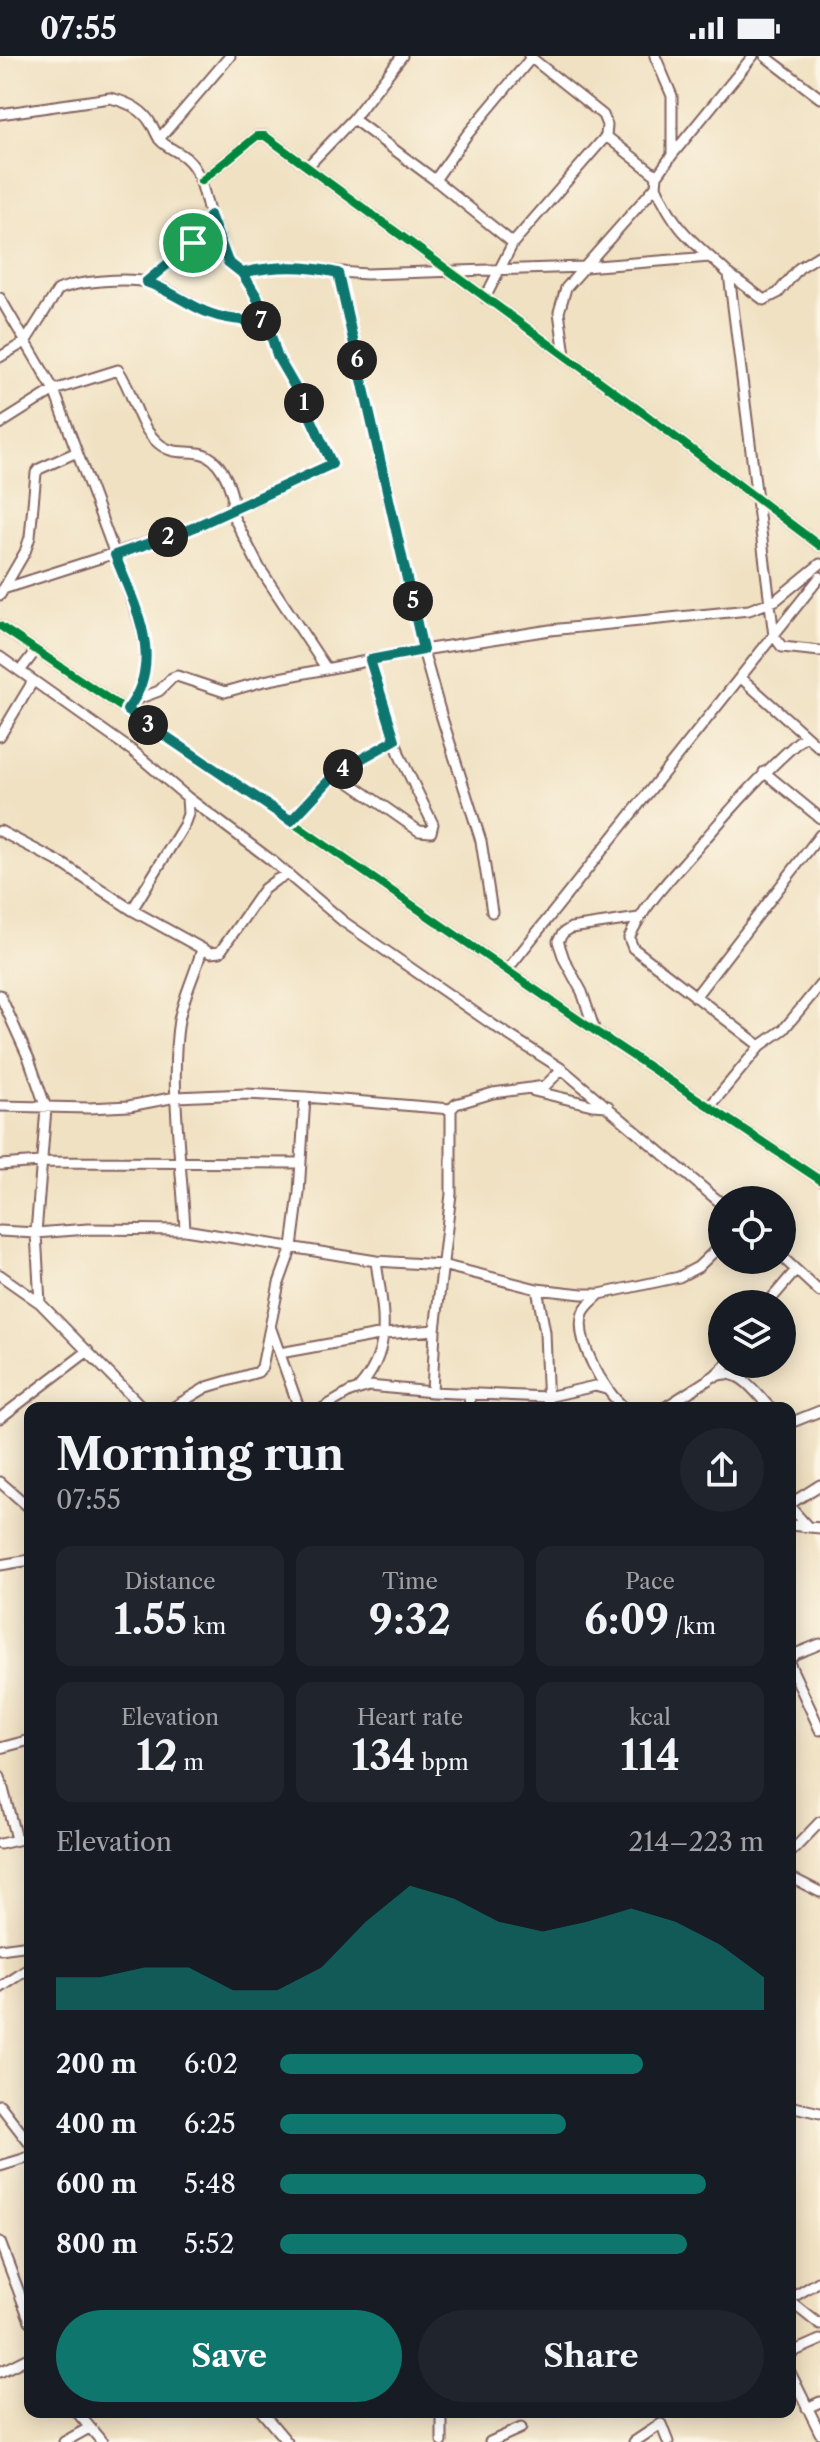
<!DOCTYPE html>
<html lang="en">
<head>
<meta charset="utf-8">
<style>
	body { margin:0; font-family:"Libre Caslon Text",serif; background:#20242c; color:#f1f3f6; height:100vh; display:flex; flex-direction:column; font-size:30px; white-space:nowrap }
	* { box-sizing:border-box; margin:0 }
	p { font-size:26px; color:#9ea1a6 }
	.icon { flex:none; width:44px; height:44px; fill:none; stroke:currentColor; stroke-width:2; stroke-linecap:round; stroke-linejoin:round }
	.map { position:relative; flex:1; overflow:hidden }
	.panel { position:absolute; left:24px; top:1346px; width:772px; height:1016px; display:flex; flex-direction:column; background:#171b24; border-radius:16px; box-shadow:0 4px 20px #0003 }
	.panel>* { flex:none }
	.fabs { position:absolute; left:708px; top:1130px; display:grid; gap:16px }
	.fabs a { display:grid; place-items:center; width:88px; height:88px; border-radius:50%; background:#171b24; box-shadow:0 4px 20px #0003; font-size:40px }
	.pin { position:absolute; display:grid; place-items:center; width:68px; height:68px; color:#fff; margin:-34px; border:4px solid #fff; border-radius:50%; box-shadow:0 2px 8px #0007 }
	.km { position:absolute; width:40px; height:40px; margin:-20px; border-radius:50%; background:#222; color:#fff; font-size:22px; line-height:40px; text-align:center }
	.round { display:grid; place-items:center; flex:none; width:84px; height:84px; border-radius:42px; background:#20242c }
	.summary { display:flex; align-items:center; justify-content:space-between; height:136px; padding:0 32px }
	h1 { font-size:44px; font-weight:700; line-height:60px }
	.figures { display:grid; grid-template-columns:repeat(3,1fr); gap:12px; height:136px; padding:8px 32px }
	.figures div { display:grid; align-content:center; border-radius:16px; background:#20242c; text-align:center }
	.figures b { font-size:40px; font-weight:700 }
	.figures small { font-size:22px; font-weight:400 }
	.figures p { font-size:22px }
	.chart { height:224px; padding:16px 32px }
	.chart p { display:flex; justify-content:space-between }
	.chart svg { width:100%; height:144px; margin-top:8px; fill:#0f766e; opacity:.7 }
	.button { display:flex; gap:16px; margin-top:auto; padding:16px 32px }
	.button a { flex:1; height:92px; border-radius:48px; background:#0f766e; color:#fff; font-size:32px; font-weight:700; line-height:92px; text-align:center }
	.button a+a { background:#20242c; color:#f1f3f6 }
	ul { padding:0 32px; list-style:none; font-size:26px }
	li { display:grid; grid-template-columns:128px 96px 1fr; align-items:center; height:60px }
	li i { height:20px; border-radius:10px; background:#0f766e }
	.status { display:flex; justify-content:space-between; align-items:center; height:56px; padding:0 40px; background:#171b24; direction:ltr }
	.status svg { height:22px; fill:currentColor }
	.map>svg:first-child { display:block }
</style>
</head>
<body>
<div class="status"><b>07:55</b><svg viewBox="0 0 49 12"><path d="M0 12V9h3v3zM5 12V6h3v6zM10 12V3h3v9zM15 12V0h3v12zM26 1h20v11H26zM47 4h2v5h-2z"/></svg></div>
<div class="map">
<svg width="820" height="2386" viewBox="0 0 820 2386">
	<rect width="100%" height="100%" fill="#fcf5e5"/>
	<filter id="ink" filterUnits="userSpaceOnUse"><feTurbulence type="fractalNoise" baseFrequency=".0125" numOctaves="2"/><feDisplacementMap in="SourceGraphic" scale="16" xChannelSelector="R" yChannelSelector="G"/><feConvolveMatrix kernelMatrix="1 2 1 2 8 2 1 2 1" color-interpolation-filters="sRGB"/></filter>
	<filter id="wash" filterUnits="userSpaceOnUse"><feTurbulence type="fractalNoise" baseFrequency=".006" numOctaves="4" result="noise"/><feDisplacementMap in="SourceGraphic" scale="32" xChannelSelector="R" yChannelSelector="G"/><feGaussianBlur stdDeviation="1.8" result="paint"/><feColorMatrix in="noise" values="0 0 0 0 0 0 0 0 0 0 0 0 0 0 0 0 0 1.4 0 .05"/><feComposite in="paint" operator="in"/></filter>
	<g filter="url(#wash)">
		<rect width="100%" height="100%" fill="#f0e1c2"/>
	</g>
	<g filter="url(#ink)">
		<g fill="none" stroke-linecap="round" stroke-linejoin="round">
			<defs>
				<path id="minor" d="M 529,0 L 603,59 L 607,69 L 606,80 L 657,120
					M 655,0 L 672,40 L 672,99
					M 765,0 L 820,42
					M 0,58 L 110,42 C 127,46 143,53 151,68 C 155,73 156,79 160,84 C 167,92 178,95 186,102 C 202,116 204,140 210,159 L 193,187 L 146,226
					M 353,63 L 435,124
					M 159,83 L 230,0
					M 307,111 L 353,63 L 402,0
					M 201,125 L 257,80 L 265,80 L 646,359 L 820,490
					M 656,130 C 676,176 693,185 729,218 L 774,580 L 782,591 L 820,595
					M 513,187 L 435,124 L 466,80 L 531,2
					M 242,217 C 290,205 320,216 367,218 L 584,211 L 710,201
					M 338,217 L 423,594 L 442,662 L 481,785 L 492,856
					M 729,218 L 764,244 L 778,237 L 799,212 L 820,199
					M 0,242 L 54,334 L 133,547 C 146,586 153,607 134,645
					M 485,242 L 513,187 L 606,80
					M 565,299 L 559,256 L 566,232 L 656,130 L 657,120 L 672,99 L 753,0
					M 0,301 L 25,286 L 58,234 C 77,225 129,221 150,227 C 167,232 180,242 195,250 C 217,263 242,265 267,265
					M 0,368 L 54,334 L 118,314 C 134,336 135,365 156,385 C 181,410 206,377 227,424 C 231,436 235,442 230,454 L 259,511 L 326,612
					M 3,533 L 190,473 L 332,408 L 303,345 L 277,300 L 267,265 L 257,241 L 242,217 L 228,206 L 210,159
					M 0,539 L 25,496 L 30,481 L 36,417 L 39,413 L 77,396
					M 0,570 L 261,745 L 595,975 L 820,1124
					M 0,601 L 134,696 L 187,741 L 271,804 L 344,866 L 493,969 L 562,1013 L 722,1148
					M 20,615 L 36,594
					M 740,621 L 820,692
					M 135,644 L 159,635 L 172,622 L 177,620 L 225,636 L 264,625 L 423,594 L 550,574 L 749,554 L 776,544 L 820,508
					M 0,680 L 33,625
					M 805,680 C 765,714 732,752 697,792 C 672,821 645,847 629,882 L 633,892 L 760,990 L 784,973 L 820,929
					M 764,716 L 820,762
					M 336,717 L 419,775 L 431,776 L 433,768 L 400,700 L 370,604
					M 291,765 L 336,717 L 395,684
					M 0,775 L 63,808 L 132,854 L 210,897 L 220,896 L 264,833 L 276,824 L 288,818
					M 132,854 L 184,769 L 188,758 L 187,741
					M 507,914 L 820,521
					M 0,939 L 29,1003 L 46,1052 L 36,1177 L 40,1247
					M 695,941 L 820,779
					M 594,972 L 582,936 L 564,903 L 558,885 L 563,877 L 571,872 L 639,862
					M 534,1035 L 592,1049 L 608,1050
					M 305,1041 L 451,1053
					M 711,1049 L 760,990
					M 0,1050 L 89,1052 L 129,1050 L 176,1041 L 246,1038 L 305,1041 L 299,1137 L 292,1191 L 279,1227 L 262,1311 L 258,1316 L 207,1331 L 172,1352
					M 0,1109 L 40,1106 L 301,1107
					M 185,1174 L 376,1205 L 442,1209 L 537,1233 L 582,1238 L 600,1238 L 679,1221 L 698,1211 L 722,1188
					M 0,1175 L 36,1177 L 88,1173 L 185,1174 C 182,1110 169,1026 179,964 C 184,939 196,916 202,893
					M 782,1201 L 820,1236
					M 0,1219 L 40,1247 L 143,1352
					M 537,1233 L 545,1276 L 548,1352
					M 600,1238 C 594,1244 586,1249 583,1257 C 574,1283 604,1336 625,1352
					M 767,1248 L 796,1214
					M 271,1273 L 299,1352
					M 280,1297 L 384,1278 L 435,1274
					M 716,1320 C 739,1310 756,1337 770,1352
					M 359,1332 C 395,1291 382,1253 376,1205
					M 432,1336 L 547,1341 L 595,1330 L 606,1333
					M 468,1337 L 471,1352
					M 323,1352 L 350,1336 L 369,1330 L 432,1336 L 435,1274 L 451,1138 L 451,1053 L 456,1048 L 493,1037 L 545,1030 L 562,1013
					M 664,1352 L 714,1320 L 727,1308
					M 0,1362 L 88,1295
					M 790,1367 L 820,1355
					M 0,1426 L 30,1452
					M 790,1448 L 820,1429
					M 790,1451 L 807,1470
					M 790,1469 L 820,1472
					M 0,1509 L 30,1504
					M 790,1603 L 795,1598 L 820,1588
					M 790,1609 L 820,1674
					M 0,1692 L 30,1684
					M 0,1721 L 16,1783
					M 0,1788 L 30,1781
					M 790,1797 L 820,1766
					M 790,1821 L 820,1836
					M 0,1893 L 30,1889
					M 0,1932 L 30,1912
					M 0,2049 L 30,2088
					M 790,2050 L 820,2057
					M 0,2110 L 30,2101
					M 0,2186 L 30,2265
					M 790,2243 L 820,2225
					M 790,2245 L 820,2269
					M 790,2297 L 820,2284
					M 0,2316 L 30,2301
					M 790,2316 L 820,2377
					M 807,2352 L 820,2346
					M 77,2356 L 102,2386
					M 262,2356 L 287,2386
					M 64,2386 L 89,2372
					M 442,2386 L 442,2356
					M 490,2386 L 521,2372
					M 634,2386 L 661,2368 L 668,2386"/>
			</defs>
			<!-- minor casing -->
			<use href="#minor" stroke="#846360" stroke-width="13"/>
			<!-- minor -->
			<use href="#minor" stroke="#fff" stroke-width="9"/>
			<defs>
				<path id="cycleway" d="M 201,125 L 257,80 L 265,80 L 646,359 L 820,490
					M 0,570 L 261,745 L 595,975 L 820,1124"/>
			</defs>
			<!-- cycleway casing -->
			<use href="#cycleway" stroke="#fcf5e5" stroke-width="13"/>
			<!-- cycleway -->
			<use href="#cycleway" stroke="#00873e" stroke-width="8"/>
		</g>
	</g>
	<g fill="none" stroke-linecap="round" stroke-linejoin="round" filter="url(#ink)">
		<defs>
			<path id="route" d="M 193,187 L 210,159 L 228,206 L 242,217 L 257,241 L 267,265 L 277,300 L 303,345 L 332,408 L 190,473 L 115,499 C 135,551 166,604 127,654 L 291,765 L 336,717 L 395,684 L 370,604 L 423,594 L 338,217 C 305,209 275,209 242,217 C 253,232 260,248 267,265 C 246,265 224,264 204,255 C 184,246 167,233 146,226 L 193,187"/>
		</defs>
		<!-- route casing -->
		<use href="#route" stroke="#fff" stroke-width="16"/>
		<!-- route -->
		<use href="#route" stroke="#0f766e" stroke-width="10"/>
	</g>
</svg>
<div class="fabs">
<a><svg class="icon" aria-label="locate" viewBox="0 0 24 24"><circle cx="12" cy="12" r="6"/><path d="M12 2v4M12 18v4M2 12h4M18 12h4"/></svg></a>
<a><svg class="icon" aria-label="layers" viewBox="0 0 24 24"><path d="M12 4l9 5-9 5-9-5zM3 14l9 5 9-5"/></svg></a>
</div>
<div class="pin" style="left:193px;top:187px;background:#1e9e55"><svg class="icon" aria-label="arrive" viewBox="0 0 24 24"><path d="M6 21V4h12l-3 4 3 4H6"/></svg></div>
<b class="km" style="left:304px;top:347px">1</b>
<b class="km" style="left:168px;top:481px">2</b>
<b class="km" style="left:148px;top:669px">3</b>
<b class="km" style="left:343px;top:713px">4</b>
<b class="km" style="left:413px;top:545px">5</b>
<b class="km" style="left:357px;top:304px">6</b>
<b class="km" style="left:261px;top:265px">7</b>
<section class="panel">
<div class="summary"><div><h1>Morning run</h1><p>07:55</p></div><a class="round"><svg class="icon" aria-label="share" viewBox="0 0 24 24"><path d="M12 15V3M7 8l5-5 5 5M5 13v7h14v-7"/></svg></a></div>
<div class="figures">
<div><p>Distance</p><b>1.55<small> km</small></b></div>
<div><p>Time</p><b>9:32</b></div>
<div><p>Pace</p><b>6:09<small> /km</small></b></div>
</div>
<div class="figures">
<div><p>Elevation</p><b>12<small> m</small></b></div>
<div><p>Heart rate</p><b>134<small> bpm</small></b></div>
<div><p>kcal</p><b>114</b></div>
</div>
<div class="chart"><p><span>Elevation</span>214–223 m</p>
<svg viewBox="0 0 160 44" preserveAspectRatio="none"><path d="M0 44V34L10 34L20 31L30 31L40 38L50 38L60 31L70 17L80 6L90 10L100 17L110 20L120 17L130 13L140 17L150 24L160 34V44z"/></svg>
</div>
<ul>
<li><b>200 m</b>6:02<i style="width:75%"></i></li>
<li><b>400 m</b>6:25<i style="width:59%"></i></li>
<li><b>600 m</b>5:48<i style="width:88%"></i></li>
<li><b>800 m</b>5:52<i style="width:84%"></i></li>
</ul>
<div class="button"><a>Save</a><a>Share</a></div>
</section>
</div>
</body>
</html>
